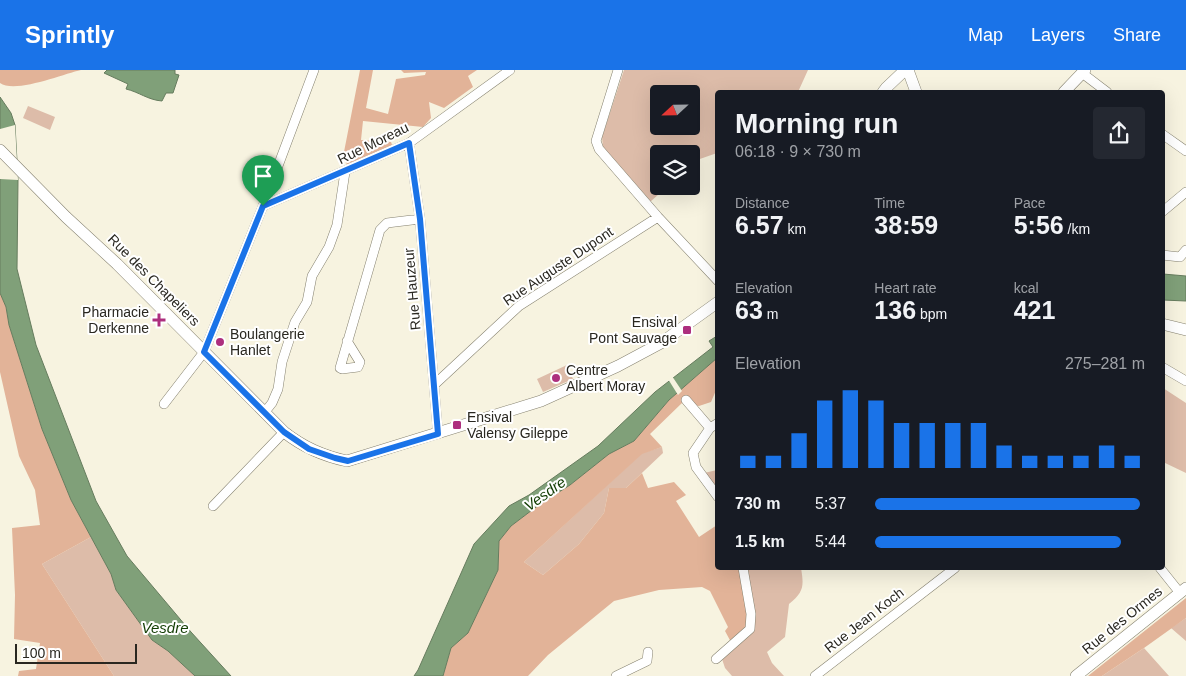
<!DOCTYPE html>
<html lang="en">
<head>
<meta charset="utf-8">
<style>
	body { margin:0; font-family:Arial,sans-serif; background:#242831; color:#f1f3f6; height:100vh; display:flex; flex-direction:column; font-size:19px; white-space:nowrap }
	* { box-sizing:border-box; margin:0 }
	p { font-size:16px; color:#9ea1a6 }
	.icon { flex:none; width:28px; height:28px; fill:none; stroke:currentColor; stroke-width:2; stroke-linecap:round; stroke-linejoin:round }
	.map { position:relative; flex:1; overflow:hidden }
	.side { position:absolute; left:715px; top:20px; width:450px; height:480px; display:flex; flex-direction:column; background:#171b24; border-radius:5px; box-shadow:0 5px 20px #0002 }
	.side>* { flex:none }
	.needle { width:32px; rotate:248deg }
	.fabs { position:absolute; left:650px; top:15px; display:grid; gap:10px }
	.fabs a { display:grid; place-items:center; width:50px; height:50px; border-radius:5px; background:#171b24; box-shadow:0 5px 20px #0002; font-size:25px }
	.scale { position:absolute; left:15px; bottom:12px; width:122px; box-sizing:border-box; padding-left:5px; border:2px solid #292720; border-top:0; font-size:14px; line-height:18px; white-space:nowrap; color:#292720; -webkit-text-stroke:4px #fff; paint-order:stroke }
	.pin { position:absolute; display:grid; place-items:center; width:42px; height:42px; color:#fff; margin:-51px -21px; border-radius:50% 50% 50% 0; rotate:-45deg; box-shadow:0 0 5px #0007 }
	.pin .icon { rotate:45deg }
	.round { display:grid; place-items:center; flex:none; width:52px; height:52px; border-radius:5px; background:#242831 }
	.headline { display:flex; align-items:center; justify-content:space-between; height:85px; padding:0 20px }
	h1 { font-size:28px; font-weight:700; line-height:38px }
	.metrics { display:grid; grid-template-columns:repeat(3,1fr); gap:8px; height:85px; padding:5px 20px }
	.metrics div { display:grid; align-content:center }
	.metrics b { font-size:25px; font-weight:700 }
	.metrics small { font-size:14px; font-weight:400 }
	.metrics p { font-size:14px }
	.chart { height:140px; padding:10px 20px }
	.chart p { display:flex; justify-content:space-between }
	.chart svg { width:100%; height:90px; margin-top:5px; stroke:#1a73e8; stroke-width:6 }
	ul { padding:0 20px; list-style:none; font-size:16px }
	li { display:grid; grid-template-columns:80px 60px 1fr; align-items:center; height:38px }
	li i { height:12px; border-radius:6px; background:#1a73e8 }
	header { display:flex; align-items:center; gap:30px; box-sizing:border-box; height:70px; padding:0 25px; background:#1a73e8; color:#fff }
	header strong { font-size:24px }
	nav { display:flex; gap:28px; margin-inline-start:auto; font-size:18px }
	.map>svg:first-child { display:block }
</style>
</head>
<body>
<header>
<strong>Sprintly</strong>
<nav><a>Map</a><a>Layers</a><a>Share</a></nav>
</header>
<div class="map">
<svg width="1186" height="606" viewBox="0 0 1186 606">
	<rect width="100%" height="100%" fill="#f7f3e0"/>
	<!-- green -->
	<path fill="#ddbca9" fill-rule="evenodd" d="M 624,0 L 808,0 L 798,22 L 718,22 L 717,83 L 697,90 L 691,95 L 691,84 L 659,84 L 659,116 L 668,116 L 650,132 L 603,78 L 602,67 ZM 659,24 L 691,24 L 691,56 L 659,56 Z
		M 28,36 L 55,47 L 50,60 L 23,48 Z
		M 567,295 L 573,309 L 543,322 L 537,309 Z
		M 1163,318 L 1186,333 L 1186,403 L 1163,392 Z
		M 662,377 L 663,383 L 626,418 L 609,418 L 604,443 L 579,474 L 543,505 L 524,492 L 642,383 Z
		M 717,400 L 717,422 L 704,403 Z
		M 91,467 L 111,504 L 116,520 L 152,570 L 168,581 L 195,606 L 114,606 L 42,494 Z
		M 745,498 L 801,498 C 804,516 804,522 789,534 L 785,567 L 767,582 L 772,593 L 784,606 L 732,606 L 725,598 L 721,586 L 750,563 Z
		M 1186,548 L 1186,571 L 1171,558 Z
		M 1144,578 L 1169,606 L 1102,606 Z"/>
	<!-- forest -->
	<path fill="#e2b398" d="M 0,0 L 81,0 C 63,4 15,24 0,13 Z
		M 360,0 L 373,0 L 366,38 L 388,44 L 396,9 L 425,5 L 426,2 L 404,3 L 401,0 L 477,0 L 468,6 L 473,17 L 444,38 L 429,32 L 431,48 L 423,57 L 363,51 L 361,70 L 391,72 L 394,80 L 350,100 L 343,87 Z
		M 0,223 L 6,237 L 9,255 L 42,359 L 71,430 L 91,467 L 42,494 L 114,606 L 18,606 L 19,601 L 36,599 L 40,573 L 14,569 L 15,525 L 12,458 L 40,455 L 35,420 L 19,386 L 0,302 Z
		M 717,288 L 717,318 L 711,332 L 699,336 L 682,333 L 650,364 L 662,377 L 642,384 L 524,492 L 543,505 L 579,474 L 604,443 L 609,418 L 626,418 L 642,403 L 648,418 L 674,412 L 686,425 L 676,431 L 699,467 L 717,455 L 718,498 L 741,498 L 748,558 L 732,574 L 725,561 L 728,557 L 710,521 L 702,517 L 659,520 L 614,531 L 548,585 L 528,606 L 443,606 L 451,578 L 468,563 L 498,500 L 499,471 L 511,456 L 540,434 L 570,415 L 609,384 L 634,371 L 669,330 Z
		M 1186,528 L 1186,548 L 1144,578 L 1102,606 L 1088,606 Z"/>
	<!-- water -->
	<path fill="#80a079" stroke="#667c5e" d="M 107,0 L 175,0 L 175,4 L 179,5 L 173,23 L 166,23 L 162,31 C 148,30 139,22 126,19 L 128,14 L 104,3 Z
		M 0,27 L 11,43 L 15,55 L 18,110 L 17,199 L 36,275 L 96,431 L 127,486 L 191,562 L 231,606 L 195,606 L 168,581 L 152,570 L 116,520 L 111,504 L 71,430 L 42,359 L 9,255 L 6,237 L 0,223 Z
		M 1163,204 L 1186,206 L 1186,231 L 1163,230 Z
		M 717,266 L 717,288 L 669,330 L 634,371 L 609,384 L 570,415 L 540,434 L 511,456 L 499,471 L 498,500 L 468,563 L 451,578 L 443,606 L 414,606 L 418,600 L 474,474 L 509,436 L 529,425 L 598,376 L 655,322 L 713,277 L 709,271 Z"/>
	<!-- pier -->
	<path fill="#f7f3e0" d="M 15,55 L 18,110 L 0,109 L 0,59 Z
		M 672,306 L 682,321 L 678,325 L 668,309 Z"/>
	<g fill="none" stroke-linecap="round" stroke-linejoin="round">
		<defs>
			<path id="minor" d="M 618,0 L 596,71 L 599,79 L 658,147 L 718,211
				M 1082,3 L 1107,22
				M 1162,64 L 1186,81
				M 409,73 L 420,149 L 438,364
				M 263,136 L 409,73 L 510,0
				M 1162,142 L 1186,122
				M 1162,185 L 1180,187 L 1186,180
				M 347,271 L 360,292 L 358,297 L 342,299 L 340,298 L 380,160 L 387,153 L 420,149
				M 1162,297 L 1186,311
				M 434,315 L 519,236 L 658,147
				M 686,330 L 710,358
				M 164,334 L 204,282 L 263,136 L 314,0
				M 264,343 L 272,333 L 278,319 L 282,292 L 295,252 L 307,232 L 312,206 L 329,177 L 337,155 L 345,102
				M 718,353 L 710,358 L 693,383 L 696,397 L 718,427
				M 213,436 L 284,362
				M 1160,498 L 1180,523
				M 716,589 L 750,559 L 751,544 L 743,498
				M 616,606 L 647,591 L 648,582
				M 815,606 L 955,498"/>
			<path id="tertiary" d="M 908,0 L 916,22
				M 883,22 L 886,18 L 905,0
				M 1064,22 L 1085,0
				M 0,80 L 66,147 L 117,194 L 284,362 C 303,377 323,386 347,391 L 541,331 L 618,296 L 661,273 L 718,232
				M 1162,254 L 1186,260
				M 1076,606 L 1186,518"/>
		</defs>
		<!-- minor casing -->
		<use href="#minor" stroke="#85816f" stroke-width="10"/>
		<!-- tertiary casing -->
		<use href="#tertiary" stroke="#85816f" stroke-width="12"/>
		<!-- minor -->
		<use href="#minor" stroke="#fff" stroke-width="9"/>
		<!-- tertiary -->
		<use href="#tertiary" stroke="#fff" stroke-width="11"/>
	</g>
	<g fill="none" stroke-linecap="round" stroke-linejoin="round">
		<defs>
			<path id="route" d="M 409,73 L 420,149 L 438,364 L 348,391 L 335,388 L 309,379 L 284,362 L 204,282 L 263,136 Z"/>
		</defs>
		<!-- route casing -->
		<use href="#route" stroke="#fff" stroke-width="10"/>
		<!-- route -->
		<use href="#route" stroke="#1a73e8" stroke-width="6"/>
	</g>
	<!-- markers -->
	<g fill="#ad2f7e" stroke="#fff" stroke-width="2">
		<path d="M156.5 242.5h5v5h5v5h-5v5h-5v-5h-5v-5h5z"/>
		<rect x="682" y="255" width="10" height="10" rx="2.5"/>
		<circle cx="220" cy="272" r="5"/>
		<circle cx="556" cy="308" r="5"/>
		<rect x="452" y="350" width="10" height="10" rx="2.5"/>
	</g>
	<g text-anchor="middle" stroke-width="4" stroke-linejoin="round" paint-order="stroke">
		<!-- street labels -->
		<g font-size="14" fill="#292720" stroke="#fff">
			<text transform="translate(373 73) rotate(-26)" y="5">Rue Moreau</text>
			<text transform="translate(558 196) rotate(-34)" y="5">Rue Auguste Dupont</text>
			<text transform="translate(154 210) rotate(45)" y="5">Rue des Chapeliers</text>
			<text transform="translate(412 219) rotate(-95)" y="5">Rue Hauzeur</text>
			<text transform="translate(864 550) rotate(-38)" y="5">Rue Jean Koch</text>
			<text transform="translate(1122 550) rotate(-39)" y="5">Rue des Ormes</text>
		</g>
		<!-- poi labels -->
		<g font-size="14" fill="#292720" stroke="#fff" text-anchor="start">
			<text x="149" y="247" text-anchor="end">Pharmacie<tspan x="149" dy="16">Derkenne</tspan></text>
			<text x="677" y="257" text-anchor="end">Ensival<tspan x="677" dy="16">Pont Sauvage</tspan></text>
			<text x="230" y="269">Boulangerie<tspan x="230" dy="16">Hanlet</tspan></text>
			<text x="566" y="305">Centre<tspan x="566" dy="16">Albert Moray</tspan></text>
			<text x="467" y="352">Ensival<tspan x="467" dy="16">Valensy Gileppe</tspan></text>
		</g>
		<!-- water labels -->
		<g font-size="15" font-style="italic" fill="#123d03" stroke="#fff">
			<text transform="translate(545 424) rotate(-36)" y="5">Vesdre</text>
			<text x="165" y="563">Vesdre</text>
		</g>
	</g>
</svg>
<div class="fabs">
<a><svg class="needle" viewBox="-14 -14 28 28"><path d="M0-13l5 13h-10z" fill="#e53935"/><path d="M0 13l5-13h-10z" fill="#9ea1a6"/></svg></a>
<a><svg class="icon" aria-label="layers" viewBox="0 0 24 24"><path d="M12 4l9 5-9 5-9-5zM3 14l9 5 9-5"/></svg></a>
</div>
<div class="scale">100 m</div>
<div class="pin" style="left:263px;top:136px;background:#1e9e55"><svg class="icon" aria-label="arrive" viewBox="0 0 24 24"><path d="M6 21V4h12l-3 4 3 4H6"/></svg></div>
<section class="side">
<div class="headline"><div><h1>Morning run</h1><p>06:18 · 9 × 730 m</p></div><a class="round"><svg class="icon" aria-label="share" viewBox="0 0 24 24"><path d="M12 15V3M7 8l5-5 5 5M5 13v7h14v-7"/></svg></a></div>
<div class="metrics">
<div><p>Distance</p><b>6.57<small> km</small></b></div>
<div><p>Time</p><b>38:59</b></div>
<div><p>Pace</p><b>5:56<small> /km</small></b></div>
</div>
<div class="metrics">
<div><p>Elevation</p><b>63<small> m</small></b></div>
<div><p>Heart rate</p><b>136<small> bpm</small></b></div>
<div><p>kcal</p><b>421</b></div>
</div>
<div class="chart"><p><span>Elevation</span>275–281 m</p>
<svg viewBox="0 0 160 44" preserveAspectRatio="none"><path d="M5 44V38M15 44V38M25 44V27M35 44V11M45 44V6M55 44V11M65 44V22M75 44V22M85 44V22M95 44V22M105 44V33M115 44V38M125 44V38M135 44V38M145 44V33M155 44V38"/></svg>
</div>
<ul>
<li><b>730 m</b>5:37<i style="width:98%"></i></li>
<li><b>1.5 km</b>5:44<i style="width:91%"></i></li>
</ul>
</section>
</div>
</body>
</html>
